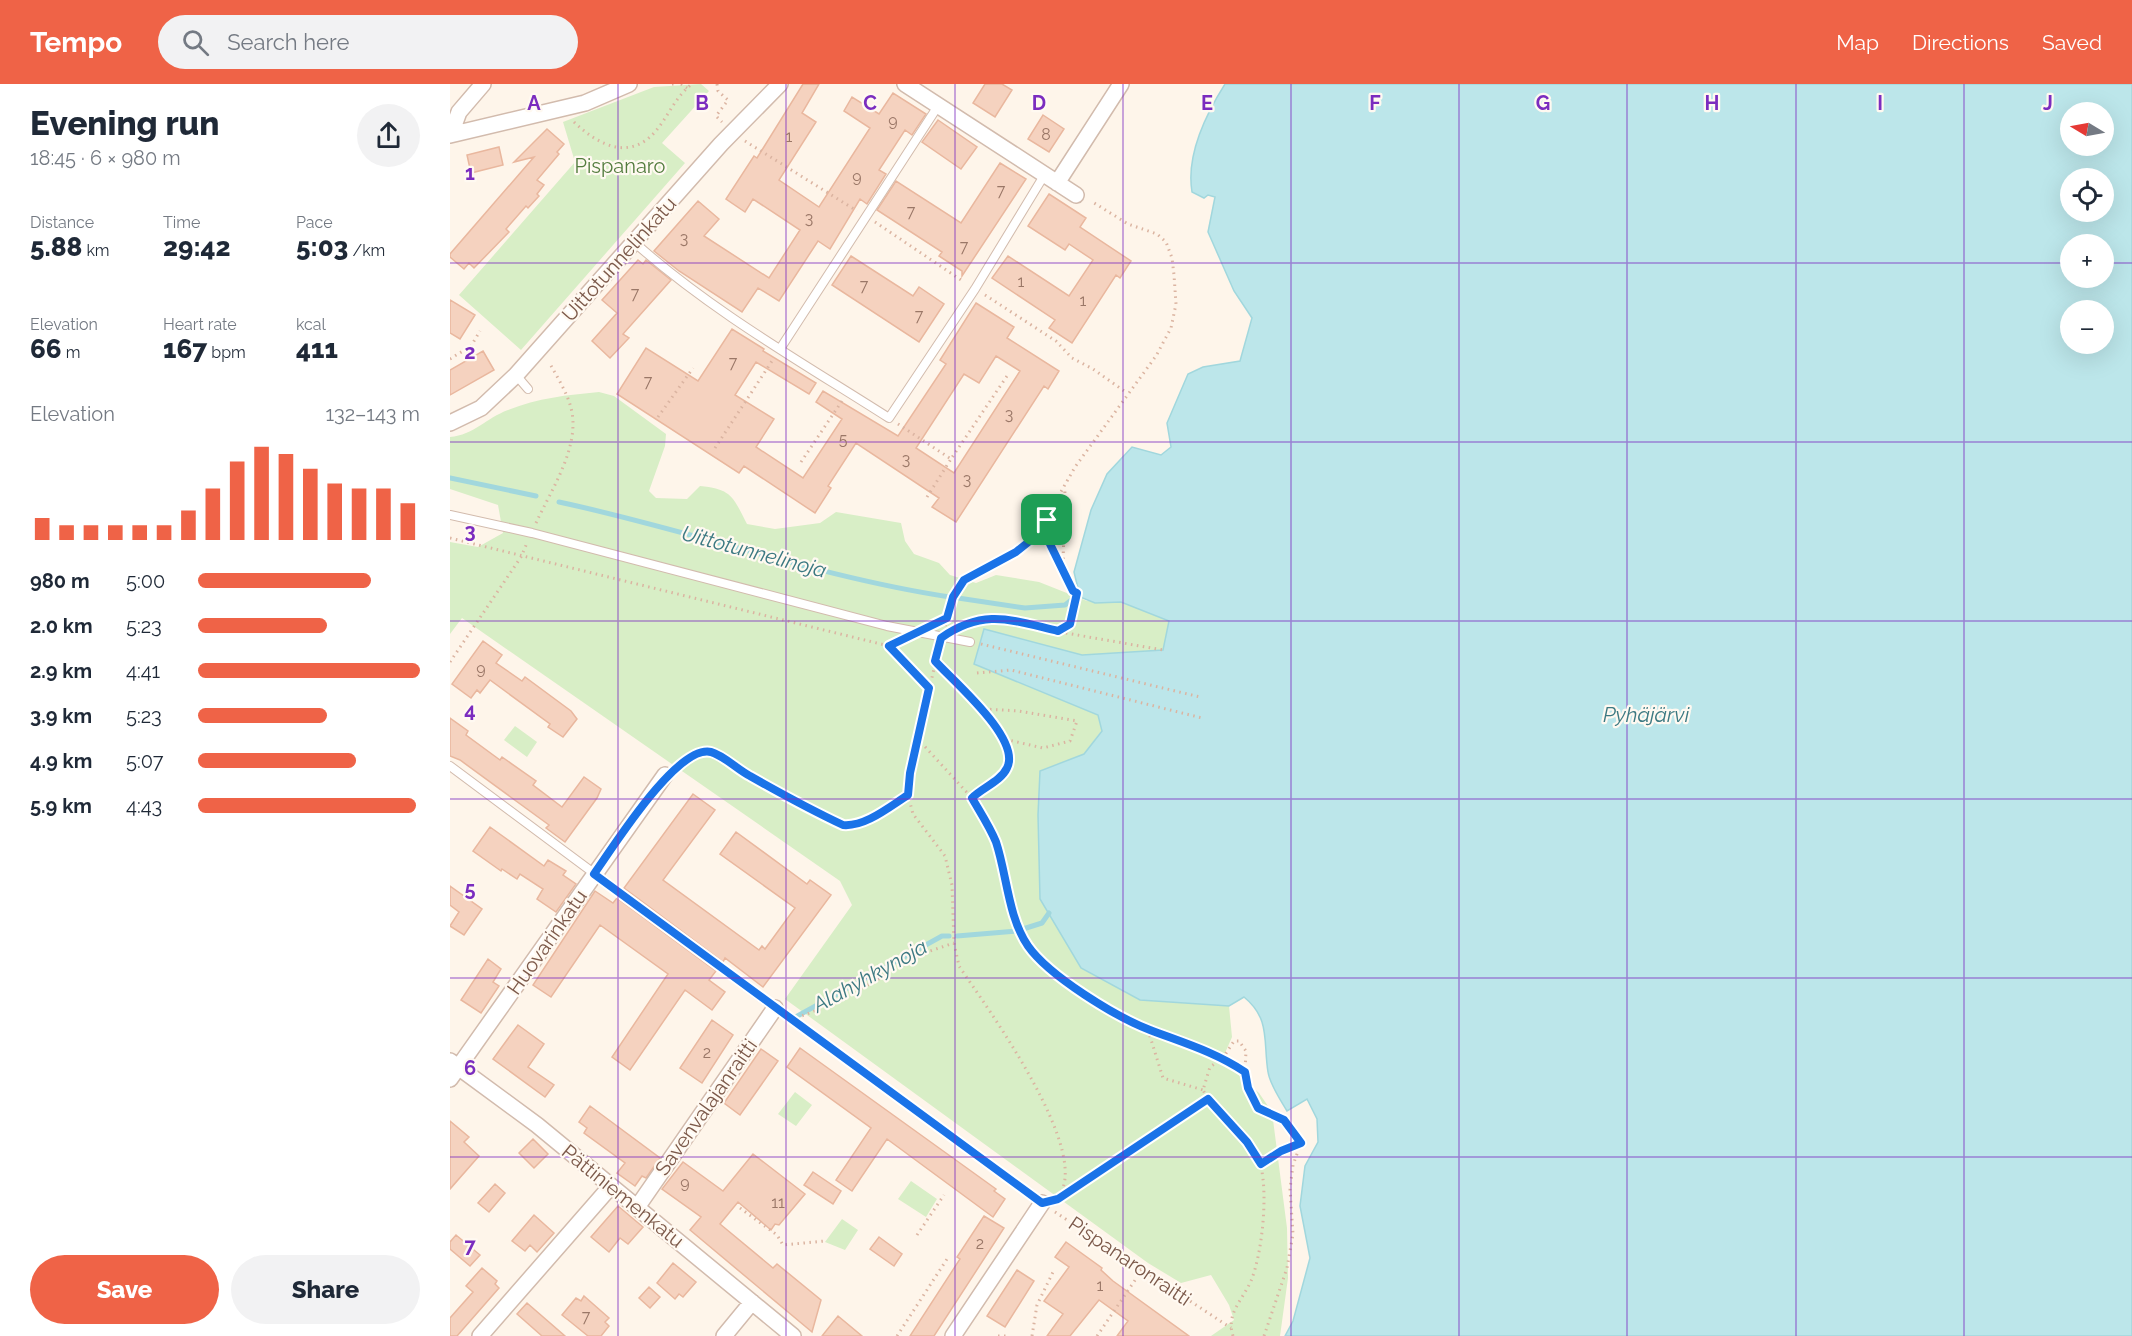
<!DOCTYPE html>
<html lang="en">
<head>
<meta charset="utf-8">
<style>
	body { margin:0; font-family:Raleway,sans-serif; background:#f2f2f3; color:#1f2937; height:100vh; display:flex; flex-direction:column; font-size:22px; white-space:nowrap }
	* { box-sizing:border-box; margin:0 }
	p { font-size:20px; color:#747a83 }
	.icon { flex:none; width:33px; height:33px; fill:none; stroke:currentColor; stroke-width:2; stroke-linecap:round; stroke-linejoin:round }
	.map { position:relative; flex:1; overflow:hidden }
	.sheet { display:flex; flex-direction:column; background:#fff; width:450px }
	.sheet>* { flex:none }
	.needle { width:39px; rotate:280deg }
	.buttons { position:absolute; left:1610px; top:18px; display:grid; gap:12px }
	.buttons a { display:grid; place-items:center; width:54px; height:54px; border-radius:50%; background:#fff; box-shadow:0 6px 24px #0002; font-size:30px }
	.pin { position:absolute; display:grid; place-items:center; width:51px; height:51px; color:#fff; margin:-26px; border-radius:12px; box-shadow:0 3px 9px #0006 }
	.round { display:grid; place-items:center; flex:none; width:63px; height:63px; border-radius:32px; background:#f2f2f3 }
	.summary { display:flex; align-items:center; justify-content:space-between; height:102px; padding:0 30px }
	h1 { font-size:33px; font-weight:800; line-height:45px }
	.stats { display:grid; grid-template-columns:repeat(3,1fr); gap:9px; height:102px; padding:6px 30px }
	.stats div { display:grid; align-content:center }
	.stats b { font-size:26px; font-weight:800 }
	.stats small { font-size:16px; font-weight:400 }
	.stats p { font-size:16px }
	.chart { height:168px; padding:12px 30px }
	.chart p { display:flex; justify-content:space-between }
	.chart svg { width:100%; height:108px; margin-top:6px; stroke:#ef6347; stroke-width:6 }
	.primary-button { display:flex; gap:12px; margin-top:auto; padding:12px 30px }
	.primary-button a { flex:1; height:69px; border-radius:36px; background:#ef6347; color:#fff; font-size:24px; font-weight:800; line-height:69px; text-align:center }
	.primary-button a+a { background:#f2f2f3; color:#1f2937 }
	ul { padding:0 30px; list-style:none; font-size:20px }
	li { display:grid; grid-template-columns:96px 72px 1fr; align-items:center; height:45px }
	li i { height:15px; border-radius:8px; background:#ef6347 }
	header { display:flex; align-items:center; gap:36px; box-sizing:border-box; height:84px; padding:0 30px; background:#ef6347; color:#fff }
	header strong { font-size:28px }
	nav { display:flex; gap:33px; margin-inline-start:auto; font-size:21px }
	.search { width:420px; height:54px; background:#f2f2f3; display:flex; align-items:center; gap:15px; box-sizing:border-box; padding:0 21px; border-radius:33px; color:#747a83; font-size:22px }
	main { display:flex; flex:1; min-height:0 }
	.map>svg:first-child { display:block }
</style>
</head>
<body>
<header>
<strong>Tempo</strong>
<div class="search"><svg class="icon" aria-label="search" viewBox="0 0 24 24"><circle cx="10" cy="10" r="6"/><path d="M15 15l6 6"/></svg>Search here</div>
<nav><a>Map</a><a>Directions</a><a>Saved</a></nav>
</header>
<main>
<section class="sheet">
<div class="summary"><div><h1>Evening run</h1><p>18:45 · 6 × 980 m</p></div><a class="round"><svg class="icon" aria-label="share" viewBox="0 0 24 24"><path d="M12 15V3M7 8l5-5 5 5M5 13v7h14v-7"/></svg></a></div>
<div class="stats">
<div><p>Distance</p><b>5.88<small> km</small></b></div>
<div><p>Time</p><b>29:42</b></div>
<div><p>Pace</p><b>5:03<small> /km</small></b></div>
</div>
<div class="stats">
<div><p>Elevation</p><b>66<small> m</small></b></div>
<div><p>Heart rate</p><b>167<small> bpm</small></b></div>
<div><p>kcal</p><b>411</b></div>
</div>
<div class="chart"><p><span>Elevation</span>132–143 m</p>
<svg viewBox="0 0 160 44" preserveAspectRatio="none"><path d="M5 44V35M15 44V38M25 44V38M35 44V38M45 44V38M55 44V38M65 44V32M75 44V23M85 44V12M95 44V6M105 44V9M115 44V15M125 44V21M135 44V23M145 44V23M155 44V29"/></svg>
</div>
<ul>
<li><b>980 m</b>5:00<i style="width:78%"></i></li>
<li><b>2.0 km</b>5:23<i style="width:58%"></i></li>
<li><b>2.9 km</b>4:41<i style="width:100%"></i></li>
<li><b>3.9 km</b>5:23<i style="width:58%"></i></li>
<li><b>4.9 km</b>5:07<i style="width:71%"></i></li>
<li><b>5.9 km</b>4:43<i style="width:98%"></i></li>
</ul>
<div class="primary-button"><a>Save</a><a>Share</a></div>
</section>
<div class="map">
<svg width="1682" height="1252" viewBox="0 0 1682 1252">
	<rect width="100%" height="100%" fill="#fef5ea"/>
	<!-- green -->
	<path fill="#d8eec6" d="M 251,0 L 259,7 L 212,59 L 235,79 L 71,266 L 9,211 L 125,78 L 113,38 L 204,3 Z
		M 149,308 L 164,312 L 216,350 L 215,362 L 199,407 L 206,414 L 237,415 L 250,402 C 282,405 283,413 297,440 L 325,445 L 370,439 L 386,428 L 451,439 L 455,457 L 464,470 L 489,479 L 500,491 L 526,499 L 546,491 L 589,498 L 637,517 L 671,518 L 690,523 L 719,537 L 713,566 L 632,571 L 534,545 L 524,580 L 648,631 L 652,646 L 634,670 L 590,687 L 590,815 L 632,884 L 690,916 L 779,922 L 782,953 L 772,976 L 809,1009 L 822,1028 L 837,1144 L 838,1194 L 830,1252 L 761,1252 L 784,1236 L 779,1221 L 761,1191 L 731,1199 L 698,1179 L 335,915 L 402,821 L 390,797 L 12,534 L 0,550 L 0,458 L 28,463 L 53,449 L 48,421 L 0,405 L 0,353 C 24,351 36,334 58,326 C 88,314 117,311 149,308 Z
		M 65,642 L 87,658 L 77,673 L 54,656 Z
		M 345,1008 L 362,1021 L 346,1042 L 328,1030 Z
		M 461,1097 L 487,1115 L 476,1133 L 448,1115 Z
		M 392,1135 L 408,1146 L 395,1166 L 375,1158 Z"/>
	<!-- water -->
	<path fill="#bce6ea" stroke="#a1d7dd" stroke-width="1.5" fill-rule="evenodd" d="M 775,0 L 1682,0 L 1682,1252 L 835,1252 L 843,1237 L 860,1174 L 850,1122 L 855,1082 L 868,1058 L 867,1035 L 857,1015 L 837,1027 C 830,1015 820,1001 818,988 C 813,958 821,935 794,913 L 779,922 L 690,916 L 631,884 L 590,815 L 588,731 L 590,687 L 634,670 L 652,647 L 648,631 L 524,580 L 534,545 L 632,571 L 713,566 L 719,537 L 671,518 L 645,519 L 630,513 L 624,488 L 641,426 L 657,390 L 682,363 L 711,371 L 721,363 L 717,339 L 738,290 L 753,283 L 790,277 L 802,234 L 784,207 L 758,148 L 765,113 L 758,111 L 754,114 L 742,108 C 736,72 756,30 775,0 ZM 1620,28 L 1653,28 L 1653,62 L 1620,62 ZM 1620,94 L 1653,94 L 1653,128 L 1620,128 ZM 1620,160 L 1653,160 L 1653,194 L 1620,194 ZM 1620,226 L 1653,226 L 1653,260 L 1620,260 Z"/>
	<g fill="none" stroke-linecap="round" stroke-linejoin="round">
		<!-- stream -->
		<path stroke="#a1d7dd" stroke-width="5" d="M 0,394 L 86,412
			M 109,418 C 240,446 368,493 500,513
			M 508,514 L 575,524 L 615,521 L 629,510
			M 573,845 L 592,839 L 599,829
			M 507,852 L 567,847
			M 342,935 L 492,852 L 499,852"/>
	</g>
	<!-- building -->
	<path fill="#f5d2bf" stroke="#e9b79e" stroke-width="1.5" fill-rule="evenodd" d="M 353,0 L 369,0 L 352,29 L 366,38 L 329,96 L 369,123 L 420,44 L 394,27 L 402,13 L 429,30 L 443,9 L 476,30 L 462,51 L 455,46 L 429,86 L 436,90 L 417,120 L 410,115 L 380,165 L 368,157 L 329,217 L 308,204 L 292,228 L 229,187 L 204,167 L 248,117 L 269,135 L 254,152 L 319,194 L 350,146 L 303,115 L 295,128 L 276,115 L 304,72 L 307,74 Z
		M 535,0 L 552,0 L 562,6 L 545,33 L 523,19 Z
		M 593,31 L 614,45 L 599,68 L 578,55 Z
		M 488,36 L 527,63 L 511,85 L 472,58 Z
		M 97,45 L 114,60 L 107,68 L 109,70 L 87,96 L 94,101 L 87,110 L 89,112 L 78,124 L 76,122 L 56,145 L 59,148 L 24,184 L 19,179 L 14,185 L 0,173 L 0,170 L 84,73 L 64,78 Z
		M 49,63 L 53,81 L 21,89 L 17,71 Z
		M 550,79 L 576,95 L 512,192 L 512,187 L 489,172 L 492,168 L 427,126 L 446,97 L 511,139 Z
		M 599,110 L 636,134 L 630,143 L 681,177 L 670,194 L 666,191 L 622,259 L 599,244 L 605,236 L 542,194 L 558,172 L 619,212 L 643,176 L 619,160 L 615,166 L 578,142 Z
		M 401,172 L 463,212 L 469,203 L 494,220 L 469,258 L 382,201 Z
		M 188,176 L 193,180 L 196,176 L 221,196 L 173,250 L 179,254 L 160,274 L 142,257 L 167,229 L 152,216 Z
		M 0,216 L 25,231 L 10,255 L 0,249 Z
		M 526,219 L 564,243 L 557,254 L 609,287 L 598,305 L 594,302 L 506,438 L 482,423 L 489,414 L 406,359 L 378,402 L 381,404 L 365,429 L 294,382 L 289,389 L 167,310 L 196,264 L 248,297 L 282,245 L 314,265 L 313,267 L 366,299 L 359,310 L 306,278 L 285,311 L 324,335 L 306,363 L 353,394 L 392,335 L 366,318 L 373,307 L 448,352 L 496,280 L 490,276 ZM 546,272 L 570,287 L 504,389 L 466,364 L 514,290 L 529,299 Z
		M 33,267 L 44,286 L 0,311 L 0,286 Z
		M 33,557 L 52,571 L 46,579 L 72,597 L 75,593 L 121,627 L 127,635 L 113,653 L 98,643 L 100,640 L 40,596 L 30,609 L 27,606 L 21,614 L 2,600 Z
		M 0,634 L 18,647 L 16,651 L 50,676 L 52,673 L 86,697 L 83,701 L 112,723 L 134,693 L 151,705 L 147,714 L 115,758 L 96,744 L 99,741 L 10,676 L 0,672 Z
		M 243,710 L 265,726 L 213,796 L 309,866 L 312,862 L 315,865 L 345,824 L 270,770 L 286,748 L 357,800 L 360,796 L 381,811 L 313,903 L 275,874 L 273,878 L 174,804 Z
		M 40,743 L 94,782 L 98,776 L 116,787 L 113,791 L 126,800 L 106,828 L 87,815 L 93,805 L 70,790 L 67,795 L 52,785 L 51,787 L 23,767 Z
		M 0,802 L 32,825 L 14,851 L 0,842 L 9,828 L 0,821 Z
		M 145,807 L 163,819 L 167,814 L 266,887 L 259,896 L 275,908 L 262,926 L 235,906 L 180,986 L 162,973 L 218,890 L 150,841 L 101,913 L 83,901 Z
		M 38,875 L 51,885 L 43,898 L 49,902 L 31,929 L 11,916 Z
		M 262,936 L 283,951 L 252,999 L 230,984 Z
		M 68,941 L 94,960 L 78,983 L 104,1001 L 95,1013 L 43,975 Z
		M 350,964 L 546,1105 L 544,1107 L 555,1115 L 543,1133 L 437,1055 L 402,1107 L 386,1096 L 421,1044 L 337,983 Z
		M 311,965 L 328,977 L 290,1031 L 274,1019 Z
		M 140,1022 L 210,1074 L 196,1094 L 192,1092 L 185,1102 L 167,1089 L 175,1079 L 134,1049 L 137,1044 L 129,1038 Z
		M 0,1037 L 19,1053 L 14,1058 L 29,1072 L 0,1105 Z
		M 83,1055 L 98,1070 L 84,1084 L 69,1069 Z
		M 303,1070 L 355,1110 L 329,1141 L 325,1140 L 321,1146 L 288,1118 L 270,1140 L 323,1184 L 327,1180 L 371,1216 L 362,1248 L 240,1146 L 251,1133 L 212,1105 L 233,1078 L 273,1107 Z
		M 363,1088 L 391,1107 L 383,1120 L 354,1101 Z
		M 45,1100 L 55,1109 L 39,1128 L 28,1119 Z
		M 168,1122 L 193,1143 L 178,1160 L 170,1154 L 159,1168 L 141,1153 Z
		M 84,1131 L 104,1149 L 87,1168 L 80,1161 L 75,1167 L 62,1157 Z
		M 534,1132 L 554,1144 L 484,1252 L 460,1252 L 510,1175 L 507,1173 Z
		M 6,1151 L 30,1171 L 20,1182 L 0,1165 L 0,1158 Z
		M 429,1153 L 452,1170 L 444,1182 L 420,1165 Z
		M 616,1158 L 652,1184 L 651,1186 L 663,1197 L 739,1252 L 667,1252 L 678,1237 L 649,1216 L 620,1252 L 597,1252 L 613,1230 L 594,1217 L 619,1183 L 605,1173 Z
		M 223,1179 L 246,1198 L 233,1213 L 229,1210 L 225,1215 L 207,1199 Z
		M 32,1184 L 47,1197 L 45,1200 L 49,1204 L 7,1252 L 0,1252 L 0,1234 L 23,1208 L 16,1202 Z
		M 567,1186 L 584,1197 L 555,1243 L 537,1232 Z
		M 199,1203 L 210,1213 L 200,1224 L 189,1214 Z
		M 134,1212 L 159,1234 L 155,1238 L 159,1242 L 151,1252 L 138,1252 L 112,1231 L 126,1214 L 131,1217 Z
		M 77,1219 L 115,1252 L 92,1252 L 67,1230 Z
		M 388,1232 L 412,1252 L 372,1252 Z"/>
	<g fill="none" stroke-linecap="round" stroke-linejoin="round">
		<defs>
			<path id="lane" d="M 184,158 C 261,227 353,279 439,334 L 525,205 L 595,90
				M 330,265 L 488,22
				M 66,291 L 78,305
				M 0,431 L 82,449 L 437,542 L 520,558
				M 0,682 L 325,924"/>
			<path id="street" d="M 455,0 L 626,111
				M 1,50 L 9,28 L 33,0
				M 0,51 L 135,19 L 179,0
				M 607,99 L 671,0
				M 0,339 L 31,324 L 66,291 L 271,60 L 330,0
				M 0,977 L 87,1041 L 343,1252
				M 0,995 L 215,691
				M 188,1122 L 325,924
				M 30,1252 L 161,1102
				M 274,1252 L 302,1218
				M 503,1252 L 592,1119"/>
		</defs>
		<!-- lane casing -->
		<use href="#lane" stroke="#d2bbad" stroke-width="10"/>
		<!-- street casing -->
		<use href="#street" stroke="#d2bbad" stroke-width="18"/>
		<!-- path -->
		<path stroke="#dbb4a1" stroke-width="3" stroke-dasharray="1.5 4.5" stroke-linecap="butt" d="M 222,0 L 228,0
			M 231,0 L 237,4
			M 267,0 L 268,7 L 278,16 L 266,32 L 272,38
			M 124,38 C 148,61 179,77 205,48 C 218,33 225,13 242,0
			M 295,57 L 407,127
			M 425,138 L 514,198
			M 535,211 L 606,257 L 622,274 L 643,285 L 677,309
			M 0,275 L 21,262 L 30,247
			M 208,333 L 243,284
			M 448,340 L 501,375 L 559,289
			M 265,364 L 324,274
			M 351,378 L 392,317
			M 477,413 L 501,375
			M 86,439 C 101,406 131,362 121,324 C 117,308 107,293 99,278
			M 0,454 L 439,562 L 449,558
			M 613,481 L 615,404
			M 495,542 L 503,513 L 514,496 L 566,468 L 586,452 L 625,383 L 706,272 L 721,244 L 726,220 L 724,191 L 722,174 L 716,158 L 707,150 L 678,140 L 641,117
			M 507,543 L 550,534 L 608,547 L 620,540 L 627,509 L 623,507 L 599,458 L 597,436
			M 610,548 L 713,566
			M 531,560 L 750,613
			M 439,562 L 479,604
			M 489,563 L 460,689 L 458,711 L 463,730 L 495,772 L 502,801 L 504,859 L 509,882 C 535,921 648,1074 606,1115
			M 485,577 C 503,597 572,654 557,684 C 551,696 532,704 522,714
			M 0,578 L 71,473 L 77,459
			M 527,589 L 561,586 L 752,634
			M 534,625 L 569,627 L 627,637 L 620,657 L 593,664 L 554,655
			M 467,654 L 522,714 L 545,756 L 569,842 L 577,861 L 600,887 L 661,926 L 698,946 L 755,965 L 795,988 L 798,1004 L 808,1024 L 834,1036 L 851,1059
			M 229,681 L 251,669 L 261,668 L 297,691 L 393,741 C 415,743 439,723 458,711
			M 339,934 L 580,1110
			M 341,936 L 383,920 L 480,867 L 504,859
			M 698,946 L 713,994 L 753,1006
			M 811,1080 L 831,1067 L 851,1059
			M 609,1114 L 758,1015
			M 290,1124 L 327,1151 L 333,1161 L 375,1157
			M 605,1128 L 781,1244
			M 467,1151 L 494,1111
			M 447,1252 L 499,1172
			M 548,1252 L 557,1252
			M 582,1252 L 587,1221 L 604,1186
			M 647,1252 L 692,1186
			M 783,1252 C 776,1229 792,1217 801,1197 C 812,1170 818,1112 811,1083 C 805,1052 767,1033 753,1006 L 760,983 L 773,974 L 784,957 L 789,957 L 796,967 L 795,988
			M 814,1252 L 837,1184 L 843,1150 L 840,1105 L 843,1081 L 851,1059"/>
		<!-- lane -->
		<use href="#lane" stroke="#fff" stroke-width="8"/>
		<!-- street -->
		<use href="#street" stroke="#fff" stroke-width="15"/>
	</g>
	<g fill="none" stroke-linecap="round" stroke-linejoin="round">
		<defs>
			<path id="route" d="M 597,436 L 599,458 L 623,507 L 627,509 L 620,540 L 608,547 C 561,536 534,524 491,554 L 485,577 C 503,597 572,655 557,684 C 551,697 532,704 522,714 C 530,728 540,743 546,758 C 557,791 558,833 578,862 C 599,892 666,933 700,946 C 734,959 765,968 795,988 L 798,1004 L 808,1024 L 834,1036 L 851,1059 L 831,1067 L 811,1080 L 797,1058 L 758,1015 L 608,1115 L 592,1119 L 144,790 C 162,765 227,660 261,668 C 273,671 288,686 300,692 C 330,709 361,726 393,741 C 415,743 439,723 458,711 L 460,689 L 479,604 L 439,562 L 497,534 L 503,513 L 514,496 L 566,468 L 586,452 Z"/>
		</defs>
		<!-- route casing -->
		<use href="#route" stroke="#fff" stroke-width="12"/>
		<!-- route -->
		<use href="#route" stroke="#1a73e8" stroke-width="8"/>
	</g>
	<!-- grid -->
	<path fill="none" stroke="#7b2cbf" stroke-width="1.5" stroke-opacity="0.55" d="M 168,0 L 168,1252M 336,0 L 336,1252M 505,0 L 505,1252M 673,0 L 673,1252M 841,0 L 841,1252M 1009,0 L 1009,1252M 1177,0 L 1177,1252M 1346,0 L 1346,1252M 1514,0 L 1514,1252M 0,179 L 1620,179M 1653,179 L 1682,179M 0,358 L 1682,358M 0,537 L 1682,537M 0,715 L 1682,715M 0,894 L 1682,894M 0,1073 L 1682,1073"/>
	<g text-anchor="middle" stroke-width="4.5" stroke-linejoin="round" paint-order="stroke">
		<!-- number labels -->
		<g font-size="16" fill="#9a7767">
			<text x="443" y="42">9</text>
			<text x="596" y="56">8</text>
			<text x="339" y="58">1</text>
			<text x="407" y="98">9</text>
			<text x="551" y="112">7</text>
			<text x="461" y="133">7</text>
			<text x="359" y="140">3</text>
			<text x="234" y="160">3</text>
			<text x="514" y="168">7</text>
			<text x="571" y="203">1</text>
			<text x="414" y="207">7</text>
			<text x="185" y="215">7</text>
			<text x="633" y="222">1</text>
			<text x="469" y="237">7</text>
			<text x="283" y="284">7</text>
			<text x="198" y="303">7</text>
			<text x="559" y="336">3</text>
			<text x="393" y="361">5</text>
			<text x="456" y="381">3</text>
			<text x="517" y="401">3</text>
			<text x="31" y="590">9</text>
			<text x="257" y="974">2</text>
			<text x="235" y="1104">9</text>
			<text x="328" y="1124">11</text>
			<text x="530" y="1165">2</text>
			<text x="650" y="1207">1</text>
			<text x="136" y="1238">7</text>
		</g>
		<!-- park labels -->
		<g font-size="20" fill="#537c3e" stroke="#fff9f1">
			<text x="170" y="89">Pispanaro</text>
		</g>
		<!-- street labels -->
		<g font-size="20" fill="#7c594a" stroke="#fff9f1">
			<text transform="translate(169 175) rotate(-48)" y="7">Uittotunnelinkatu</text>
			<text transform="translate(97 858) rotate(-55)" y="7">Huovarinkatu</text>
			<text transform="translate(256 1023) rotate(-55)" y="7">Savenvalajanraitti</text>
			<text transform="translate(173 1112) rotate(39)" y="7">Pättiniemenkatu</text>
			<text transform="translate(680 1177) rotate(34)" y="7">Pispanaronraitti</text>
		</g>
		<!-- water labels -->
		<g font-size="21" font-style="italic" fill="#3c7982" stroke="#fff9f1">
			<text transform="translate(304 468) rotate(15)" y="7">Uittotunnelinoja</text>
			<text x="1196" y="638">Pyhäjärvi</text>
			<text transform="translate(420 892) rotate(-29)" y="7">Alahyhkynoja</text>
		</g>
	</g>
	<g font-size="20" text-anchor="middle" font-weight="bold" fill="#7b2cbf" stroke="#fff9f1" stroke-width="4.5" stroke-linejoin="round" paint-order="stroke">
		<text x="84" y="26">A</text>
		<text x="252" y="26">B</text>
		<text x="420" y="26">C</text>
		<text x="589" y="26">D</text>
		<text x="757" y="26">E</text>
		<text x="925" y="26">F</text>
		<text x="1093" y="26">G</text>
		<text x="1262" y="26">H</text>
		<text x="1430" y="26">I</text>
		<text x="1598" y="26">J</text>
		<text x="20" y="96">1</text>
		<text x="20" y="275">2</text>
		<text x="20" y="454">3</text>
		<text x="20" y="633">4</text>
		<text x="20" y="812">5</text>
		<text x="20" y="991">6</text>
		<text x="20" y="1169">7</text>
	</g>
</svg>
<div class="buttons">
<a><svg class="needle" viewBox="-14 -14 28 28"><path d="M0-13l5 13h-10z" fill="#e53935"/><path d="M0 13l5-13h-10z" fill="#747a83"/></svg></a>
<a><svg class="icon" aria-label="locate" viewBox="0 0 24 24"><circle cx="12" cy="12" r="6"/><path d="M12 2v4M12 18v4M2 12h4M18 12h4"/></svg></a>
<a>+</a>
<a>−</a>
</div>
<div class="pin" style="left:597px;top:436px;background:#1e9e55"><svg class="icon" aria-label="arrive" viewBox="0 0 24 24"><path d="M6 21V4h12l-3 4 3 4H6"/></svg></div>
</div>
</main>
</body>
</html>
